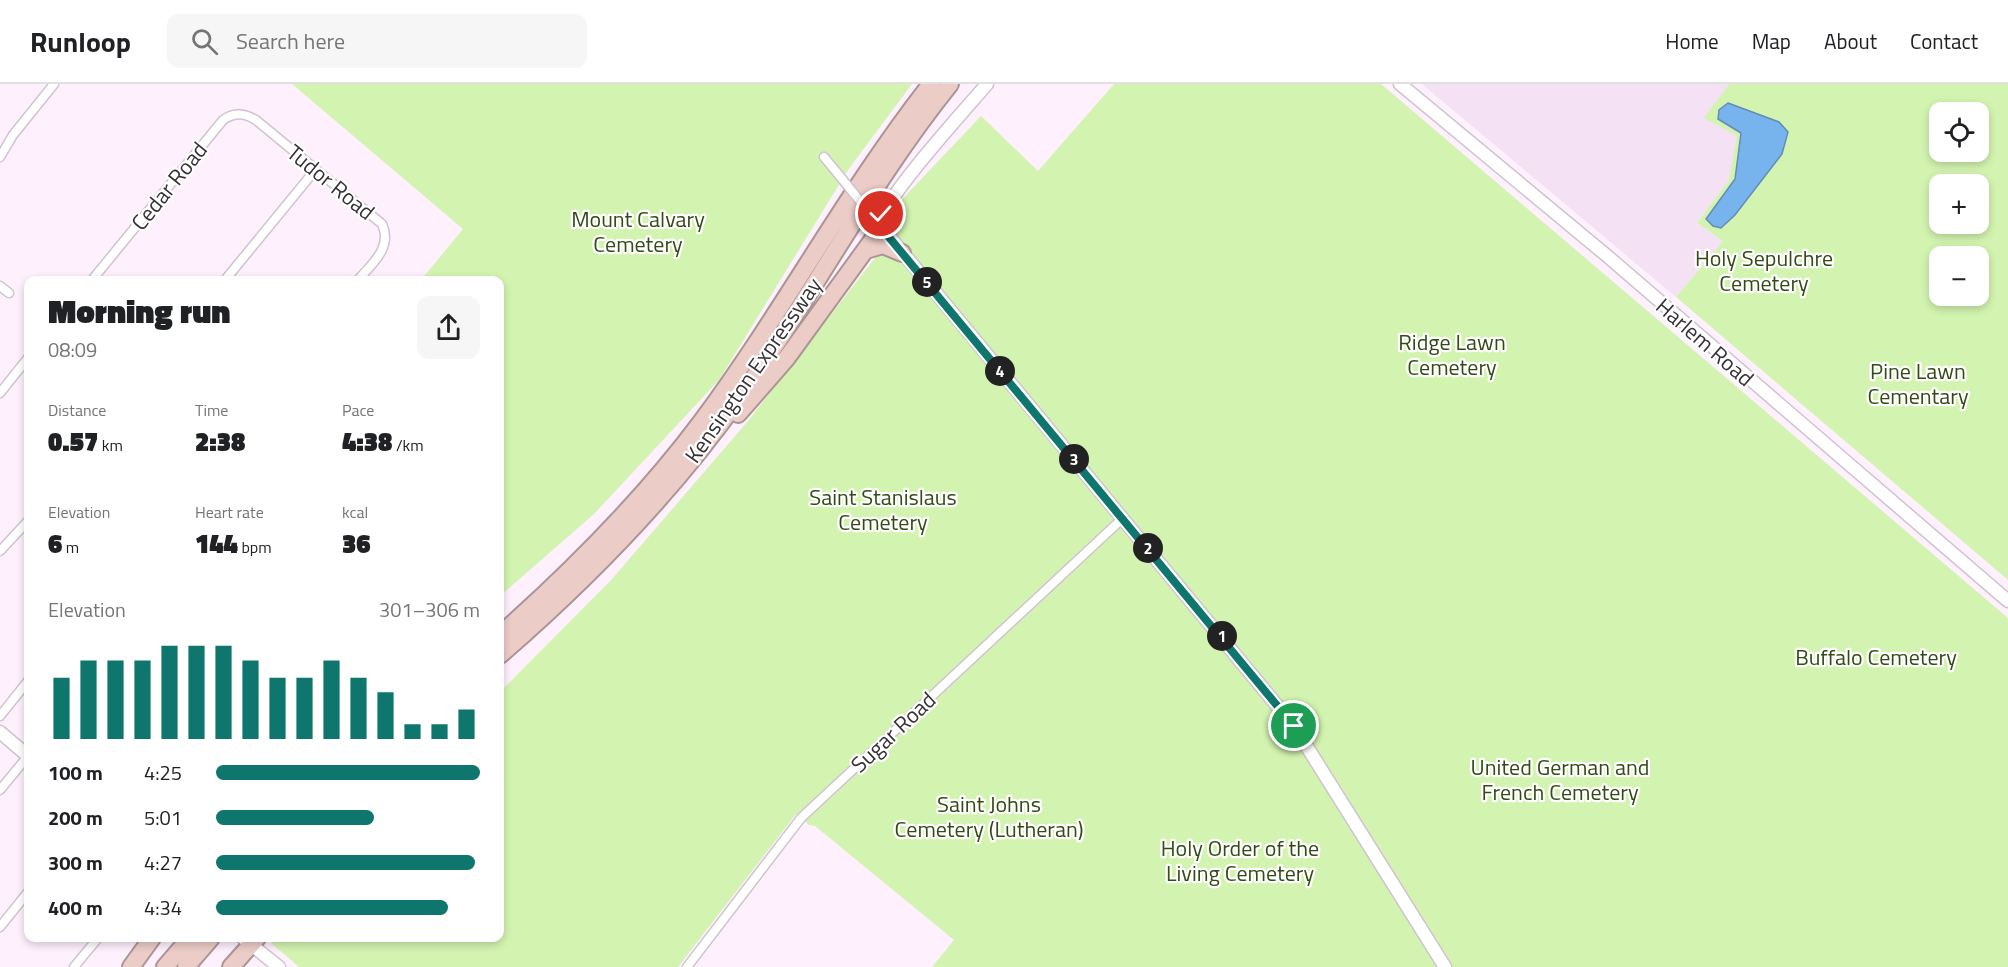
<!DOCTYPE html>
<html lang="en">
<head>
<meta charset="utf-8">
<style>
	body { margin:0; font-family:"Titillium Web",sans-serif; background:#f6f6f6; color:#202124; height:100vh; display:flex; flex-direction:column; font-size:22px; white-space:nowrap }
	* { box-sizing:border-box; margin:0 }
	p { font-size:20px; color:#757577 }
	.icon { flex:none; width:33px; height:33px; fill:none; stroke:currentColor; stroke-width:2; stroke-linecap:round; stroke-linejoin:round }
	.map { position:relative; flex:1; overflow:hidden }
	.sheet { position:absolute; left:24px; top:192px; width:480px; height:666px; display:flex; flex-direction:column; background:#fff; border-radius:12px; box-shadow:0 3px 9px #0003 }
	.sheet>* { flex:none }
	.tools { position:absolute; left:1929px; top:18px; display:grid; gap:12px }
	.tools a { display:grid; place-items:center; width:60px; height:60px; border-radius:12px; background:#fff; box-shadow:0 3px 9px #0003; font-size:30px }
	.pin { position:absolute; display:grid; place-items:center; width:51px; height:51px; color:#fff; margin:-26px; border:3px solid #fff; border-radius:50%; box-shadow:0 2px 6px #0007 }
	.km { position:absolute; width:30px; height:30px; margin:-15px; border-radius:50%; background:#222; color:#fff; font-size:16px; line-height:30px; text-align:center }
	.round { display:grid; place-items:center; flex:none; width:63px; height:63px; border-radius:12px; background:#f6f6f6 }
	.overview { display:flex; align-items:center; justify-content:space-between; height:102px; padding:0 24px }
	h1 { font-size:33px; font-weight:800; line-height:45px }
	.stats { display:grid; grid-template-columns:repeat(3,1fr); gap:9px; height:102px; padding:6px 24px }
	.stats div { display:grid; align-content:center }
	.stats b { font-size:26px; font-weight:800 }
	.stats small { font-size:16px; font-weight:400 }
	.stats p { font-size:16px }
	.chart { height:168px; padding:12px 24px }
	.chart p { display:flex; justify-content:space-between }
	.chart svg { width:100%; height:108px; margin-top:6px; stroke:#0f766e; stroke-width:6 }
	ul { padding:0 24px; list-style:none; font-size:20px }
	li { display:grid; grid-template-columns:96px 72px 1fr; align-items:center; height:45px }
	li i { height:15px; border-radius:8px; background:#0f766e }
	header { display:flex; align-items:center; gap:36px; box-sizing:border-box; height:84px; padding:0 30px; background:#fff; border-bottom:2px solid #e0e0e0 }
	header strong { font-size:28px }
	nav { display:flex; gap:33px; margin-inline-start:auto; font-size:21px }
	.search { width:420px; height:54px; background:#f6f6f6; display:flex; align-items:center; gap:15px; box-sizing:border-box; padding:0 21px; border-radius:12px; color:#757577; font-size:22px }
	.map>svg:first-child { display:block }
</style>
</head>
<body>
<header>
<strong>Runloop</strong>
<div class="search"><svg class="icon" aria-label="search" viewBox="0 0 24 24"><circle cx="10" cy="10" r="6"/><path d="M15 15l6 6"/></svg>Search here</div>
<nav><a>Home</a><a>Map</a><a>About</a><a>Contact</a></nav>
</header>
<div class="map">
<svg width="2008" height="883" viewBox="0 0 2008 883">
	<rect width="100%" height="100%" fill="#fef0fd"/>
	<!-- built -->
	<path fill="#f4e1f4" d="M 1422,0 L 1729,0 L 1705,34 L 1738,52 L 1729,96 L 1697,139 L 1723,157 L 1676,213 Z"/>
	<!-- green -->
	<path fill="#d3f4b0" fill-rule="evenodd" d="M 292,0 L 912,0 L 848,86 L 719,296 L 594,430 L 500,512 L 500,196 L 421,196 L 463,145 Z
		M 1114,0 L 1381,0 L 2008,534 L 2008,883 L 932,883 L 954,856 L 815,742 L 809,741 L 796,730 L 678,883 L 299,883 L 271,859 L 276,854 L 500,854 L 500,608 L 612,495 L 748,337 L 875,174 L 891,127 L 981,32 L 1038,87 Z
		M 1729,0 L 2008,0 L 2008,496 L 1676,213 L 1723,157 L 1697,139 L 1729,96 L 1737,52 L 1704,34 ZM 1940,28 L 1978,28 L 1978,68 L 1940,68 ZM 1940,100 L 1978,100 L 1978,140 L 1940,140 ZM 1940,172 L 1978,172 L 1978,212 L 1940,212 Z"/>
	<!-- water -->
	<path fill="#77b3ed" stroke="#638cb6" stroke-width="1.5" d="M 1728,19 L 1779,38 L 1788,48 L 1782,70 L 1735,131 L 1721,144 L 1713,142 L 1706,135 L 1735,95 L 1741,49 L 1718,35 L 1719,26 Z"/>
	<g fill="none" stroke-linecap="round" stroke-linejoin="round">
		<defs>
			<path id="street" d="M 0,73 L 13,51 L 54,0
				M 824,73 L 843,96
				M 92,196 L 223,36 C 235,28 244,29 256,36 L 382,140 C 393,163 372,180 358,196
				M 225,196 L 316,85
				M 0,202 L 9,209
				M 0,309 L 28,274
				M 0,467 L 28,437
				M 0,632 L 28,597
				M 0,706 L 28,672
				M 0,843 L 28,808
				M 74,883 L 98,854
				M 687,883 L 801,734 L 1123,434"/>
			<path id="secondary" d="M 987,0 C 964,27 885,113 879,140 L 1294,642 L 1445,883
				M 1400,0 L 1606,171 L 2008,517
				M 0,648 L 28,672
				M 243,854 L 279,883"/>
			<path id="highway" d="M 866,166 L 883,161 L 902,169
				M 738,330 L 786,275 L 874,154 L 879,140
				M 500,551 C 573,486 643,416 702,337 C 783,228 847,107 931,0
				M 500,571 C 589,494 671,410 740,313 C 813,211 871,98 950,0
				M 131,883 L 152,854
				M 165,883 L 190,854
				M 186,883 L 211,854
				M 231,883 L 257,854"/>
		</defs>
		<!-- street casing -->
		<use href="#street" stroke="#d0c3d0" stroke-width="11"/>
		<!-- secondary casing -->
		<use href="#secondary" stroke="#d0c3d0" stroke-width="15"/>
		<!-- highway casing -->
		<use href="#highway" stroke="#ab9594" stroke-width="20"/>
		<!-- street -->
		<use href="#street" stroke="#fff" stroke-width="8"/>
		<!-- secondary -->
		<use href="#secondary" stroke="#fff" stroke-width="12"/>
		<!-- highway -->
		<use href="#highway" stroke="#ebccc7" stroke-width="16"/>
		<defs>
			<path id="street-bridge" d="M 843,96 L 872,132"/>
		</defs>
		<!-- street-bridge casing -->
		<use href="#street-bridge" stroke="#d0c3d0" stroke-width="11" stroke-linecap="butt"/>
		<!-- street-bridge -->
		<use href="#street-bridge" stroke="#fff" stroke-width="8"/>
	</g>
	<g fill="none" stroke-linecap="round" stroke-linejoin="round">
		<defs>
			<path id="route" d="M 881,130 L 879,140 L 883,146 L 1294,642"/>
		</defs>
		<!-- route casing -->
		<use href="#route" stroke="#fff" stroke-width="12"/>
		<!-- route -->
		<use href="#route" stroke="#0f766e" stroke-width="8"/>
	</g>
	<g text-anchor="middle" stroke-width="4.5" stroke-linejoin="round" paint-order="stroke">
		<!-- street labels -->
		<g font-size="22" fill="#353035" stroke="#fff">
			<text transform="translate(331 98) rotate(39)" y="8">Tudor Road</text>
			<text transform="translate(169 102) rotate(-51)" y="8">Cedar Road</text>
			<text transform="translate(1705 258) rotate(41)" y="8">Harlem Road</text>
			<text transform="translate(753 286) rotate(-55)" y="8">Kensington Expressway</text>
			<text transform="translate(893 648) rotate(-43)" y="8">Sugar Road</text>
		</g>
		<!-- park labels -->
		<g font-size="22" fill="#344a16" stroke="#fff">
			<text x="638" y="143">Mount Calvary<tspan x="638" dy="25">Cemetery</tspan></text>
			<text x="1764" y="182">Holy Sepulchre<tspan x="1764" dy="25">Cemetery</tspan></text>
			<text x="1452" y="266">Ridge Lawn<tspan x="1452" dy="25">Cemetery</tspan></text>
			<text x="1918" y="295">Pine Lawn<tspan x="1918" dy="25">Cementary</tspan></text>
			<text x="883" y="421">Saint Stanislaus<tspan x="883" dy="25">Cemetery</tspan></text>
			<text x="1876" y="581">Buffalo Cemetery</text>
			<text x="1560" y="691">United German and<tspan x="1560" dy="25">French Cemetery</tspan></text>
			<text x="989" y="728">Saint Johns<tspan x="989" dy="25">Cemetery (Lutheran)</tspan></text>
			<text x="1240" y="772">Holy Order of the<tspan x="1240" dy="25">Living Cemetery</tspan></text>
		</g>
	</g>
</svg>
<div class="tools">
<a><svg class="icon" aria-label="locate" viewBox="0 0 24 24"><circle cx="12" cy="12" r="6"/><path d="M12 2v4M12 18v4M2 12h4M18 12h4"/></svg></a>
<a>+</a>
<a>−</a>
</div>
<div class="pin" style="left:1294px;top:642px;background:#1e9e55"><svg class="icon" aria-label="arrive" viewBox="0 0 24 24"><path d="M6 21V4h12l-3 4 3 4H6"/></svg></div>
<div class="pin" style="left:881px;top:130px;background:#d93025"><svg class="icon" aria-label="check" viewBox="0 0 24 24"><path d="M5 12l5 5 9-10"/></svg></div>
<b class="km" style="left:1222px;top:552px">1</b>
<b class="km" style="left:1148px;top:464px">2</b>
<b class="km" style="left:1074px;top:375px">3</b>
<b class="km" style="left:1000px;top:287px">4</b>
<b class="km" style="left:927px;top:198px">5</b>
<section class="sheet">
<div class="overview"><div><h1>Morning run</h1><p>08:09</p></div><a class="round"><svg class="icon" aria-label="share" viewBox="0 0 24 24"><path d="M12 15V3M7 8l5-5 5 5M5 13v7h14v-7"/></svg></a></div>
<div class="stats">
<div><p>Distance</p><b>0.57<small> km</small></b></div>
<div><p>Time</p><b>2:38</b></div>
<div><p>Pace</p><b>4:38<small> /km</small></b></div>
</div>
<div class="stats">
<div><p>Elevation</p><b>6<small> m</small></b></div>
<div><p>Heart rate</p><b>144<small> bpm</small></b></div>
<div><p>kcal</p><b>36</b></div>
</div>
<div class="chart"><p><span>Elevation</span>301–306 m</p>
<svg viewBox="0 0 160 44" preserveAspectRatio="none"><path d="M5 44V19M15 44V12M25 44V12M35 44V12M45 44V6M55 44V6M65 44V6M75 44V12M85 44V19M95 44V19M105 44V12M115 44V19M125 44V25M135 44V38M145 44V38M155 44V32"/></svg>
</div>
<ul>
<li><b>100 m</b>4:25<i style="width:100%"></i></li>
<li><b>200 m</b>5:01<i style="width:60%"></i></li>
<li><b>300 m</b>4:27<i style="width:98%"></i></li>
<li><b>400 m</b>4:34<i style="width:88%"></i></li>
</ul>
</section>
</div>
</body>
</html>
